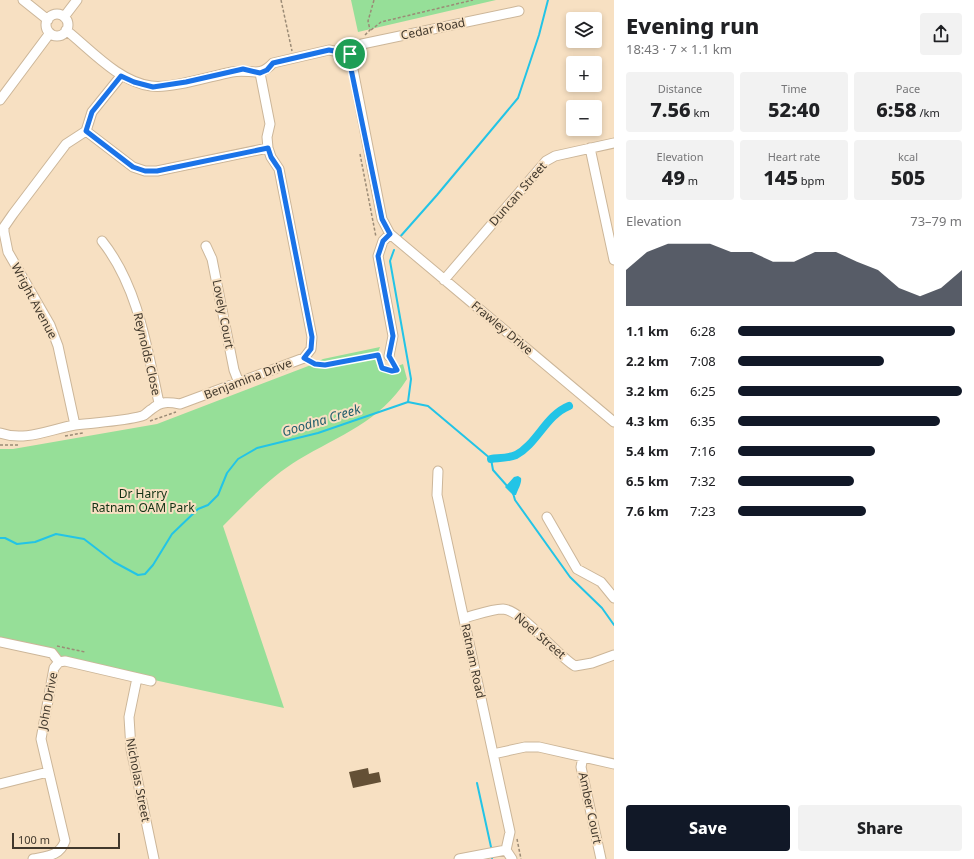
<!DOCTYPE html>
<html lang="en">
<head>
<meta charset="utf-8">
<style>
	body { margin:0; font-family:"Noto Sans",sans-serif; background:#f2f2f2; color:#202124; height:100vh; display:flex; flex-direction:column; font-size:15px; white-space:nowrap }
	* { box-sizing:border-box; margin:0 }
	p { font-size:13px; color:#757577 }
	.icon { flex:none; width:22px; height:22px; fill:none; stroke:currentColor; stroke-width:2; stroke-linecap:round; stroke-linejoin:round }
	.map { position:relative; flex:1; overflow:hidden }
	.sheet { display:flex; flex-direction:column; background:#fff; width:360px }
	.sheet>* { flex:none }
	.tools { position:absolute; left:566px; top:12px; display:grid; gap:8px }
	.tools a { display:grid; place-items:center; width:36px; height:36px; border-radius:4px; background:#fff; box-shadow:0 2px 6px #0003; font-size:20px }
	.scale { position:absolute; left:12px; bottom:10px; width:108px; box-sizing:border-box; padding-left:4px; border:2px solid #41382c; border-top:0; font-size:11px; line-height:14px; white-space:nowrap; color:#41382c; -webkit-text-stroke:3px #f7e0c2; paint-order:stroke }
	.pin { position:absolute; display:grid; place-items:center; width:34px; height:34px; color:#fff; margin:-17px; border:2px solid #fff; border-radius:50%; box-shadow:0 1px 4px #0007 }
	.round { display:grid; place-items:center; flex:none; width:42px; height:42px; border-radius:4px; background:#f2f2f2 }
	.head { display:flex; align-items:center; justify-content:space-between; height:68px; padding:0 12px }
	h1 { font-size:22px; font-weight:800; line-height:30px }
	.figures { display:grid; grid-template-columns:repeat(3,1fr); gap:6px; height:68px; padding:4px 12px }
	.figures div { display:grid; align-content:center; border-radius:4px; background:#f2f2f2; text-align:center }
	.figures b { font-size:20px; font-weight:800 }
	.figures small { font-size:11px; font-weight:400 }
	.figures p { font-size:11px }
	.chart { height:112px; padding:8px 12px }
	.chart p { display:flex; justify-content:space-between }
	.chart svg { width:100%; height:72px; margin-top:4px; fill:#111827; opacity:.7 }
	.primary-button { display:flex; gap:8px; margin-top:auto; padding:8px 12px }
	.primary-button a { flex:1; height:46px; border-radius:4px; background:#111827; color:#fff; font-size:16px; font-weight:800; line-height:46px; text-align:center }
	.primary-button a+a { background:#f2f2f2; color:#202124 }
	ul { padding:0 12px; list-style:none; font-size:13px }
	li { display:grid; grid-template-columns:64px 48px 1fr; align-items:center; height:30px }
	li i { height:10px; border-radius:5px; background:#111827 }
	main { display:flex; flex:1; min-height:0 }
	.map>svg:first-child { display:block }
</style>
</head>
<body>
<main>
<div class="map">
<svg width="614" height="859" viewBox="0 0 614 859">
	<rect width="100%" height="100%" fill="#f7e0c2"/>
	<!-- green -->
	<path fill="#96df98" d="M 351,0 L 496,0 L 358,32 Z
		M 380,347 L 376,357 C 380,369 387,375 400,371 L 398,366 L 403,364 L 407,379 C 380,422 340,435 298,460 C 270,477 246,503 223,526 L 284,708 L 117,672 L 0,644 L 0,449 L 13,449 L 157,424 L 311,365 L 323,359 Z"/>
	<!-- water -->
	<path fill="#23c4e6" d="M 518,476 L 521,478 C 522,483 518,489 516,495 L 513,495 L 505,487 L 514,477 Z"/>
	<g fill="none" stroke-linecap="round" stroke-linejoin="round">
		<!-- stream -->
		<path stroke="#23c4e6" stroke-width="2" d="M 399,238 L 437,195 L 518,98 L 539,35 L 548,0
			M 394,250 L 390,261 L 411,379 L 408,402
			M 513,493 L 515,500 L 570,577 L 602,608 L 614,625
			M 0,538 L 5,538 L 17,544 L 35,542 L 56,534 L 84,539 L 114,562 L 138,575 L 145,574 L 153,565 L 172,534 L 198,509 L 208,505 L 218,495 L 227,473 L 238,459 L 257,448 L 318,433 L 408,402 L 428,406 L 491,459 L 493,470 L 508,487
			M 477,783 L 491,847
			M 492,858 L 492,859"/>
		<!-- canal -->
		<path stroke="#23c4e6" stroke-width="8" d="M 491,459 C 499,458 509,458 516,455 C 537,444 546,415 569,406"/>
	</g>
	<!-- building -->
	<path fill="#645036" d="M 368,768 L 369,774 L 379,772 L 381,782 L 353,788 L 349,772 Z"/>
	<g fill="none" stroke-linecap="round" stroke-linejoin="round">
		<defs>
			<path id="minor" d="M 23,0 L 48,20
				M46 25a11 11 0 1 1 22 0a11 11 0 1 1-22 0Z
				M 64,17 L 77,0
				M 66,30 C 91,50 119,82 151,86 C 171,89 211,76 232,72 C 251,68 258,79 273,63 L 329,50 L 350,54
				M 350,54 L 382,219 L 390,234 L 614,422
				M 350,54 L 355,48 L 362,44 L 519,11
				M 0,100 L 50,33
				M 86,131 L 133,167 L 145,171 L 157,171 L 268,148
				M 590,148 L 614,260
				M 102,241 C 138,286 147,348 159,403
				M 206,246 L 212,259 L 234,370 L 239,383
				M 444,280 L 546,161 L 555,156 L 614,143
				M 389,356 L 393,336 L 378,256 L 383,241 L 390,234
				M 75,425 L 58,346 L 50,325 L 8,252 L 4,232 L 4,227 L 13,214 L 66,144 L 86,131 L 92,112 L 121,76
				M 0,433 C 25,442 51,429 75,425 C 97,422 120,422 142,416 C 146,415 148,411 152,409 C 161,401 169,402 180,404 L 304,358 L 311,349 L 312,337 L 279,169 L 271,157 L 268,148 L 267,137 L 270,124 L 260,73
				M 438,471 L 437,495 L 510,832 L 506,850
				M 547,517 L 577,569 L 601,582 L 614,598
				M 464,618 C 476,615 491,609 503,609 C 522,610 556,655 575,666 L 592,663 L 614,655
				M 0,642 L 52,653 L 59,662
				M 137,678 L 129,717 L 131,749 L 154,859
				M 493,754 L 525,747 L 539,747 L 614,764
				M 583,757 L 581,767 L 601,859
				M 0,784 L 48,772
				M 506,850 L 512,859
				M 33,859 C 47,856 60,856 65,841 L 41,739 L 54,668 L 59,662 L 65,661 L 151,681
				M 459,859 L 506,850"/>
		</defs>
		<!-- minor casing -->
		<use href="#minor" stroke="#ccb699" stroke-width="11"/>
		<!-- path -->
		<path stroke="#9b8b76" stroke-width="1.5" stroke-dasharray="3 2" stroke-linecap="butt" d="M 281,0 L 292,51
			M 371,30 L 381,22 L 473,0
			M 365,35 L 370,30 L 368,21 L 374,0
			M 360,154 L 376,237
			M 378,355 C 380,366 385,373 397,370 L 393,362
			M 310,362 L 325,365 L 381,355
			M 150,421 L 176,412
			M 65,436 L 83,433
			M 0,445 L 18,445
			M 57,646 L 85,652
			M 517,839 L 521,859"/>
		<!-- minor -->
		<use href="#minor" stroke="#fff" stroke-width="9"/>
	</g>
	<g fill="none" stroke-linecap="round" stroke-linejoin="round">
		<defs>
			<path id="route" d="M 329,50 L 350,54 L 350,64 L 382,219 L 390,234 L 383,241 L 378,256 L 393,336 L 389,356 L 397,370 L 392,371 L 382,368 L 378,355 L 325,365 L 315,364 L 304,358 L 311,349 L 312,337 L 279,169 L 271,157 L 268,148 L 157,171 L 145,171 L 133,167 L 86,131 L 92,112 L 121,76 L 134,82 L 153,87 L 186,82 L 243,69 L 260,73 L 267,70 L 273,63 Z"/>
		</defs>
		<!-- route casing -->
		<use href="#route" stroke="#fff" stroke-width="8"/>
		<!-- route -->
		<use href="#route" stroke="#1a73e8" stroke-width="5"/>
	</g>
	<g text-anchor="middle" stroke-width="4" stroke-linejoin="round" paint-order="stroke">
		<!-- street labels -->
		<g font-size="12" fill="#41382c" stroke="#f7e0c2">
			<text transform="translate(433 29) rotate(-12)" y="4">Cedar Road</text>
			<text transform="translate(518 194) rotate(-49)" y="4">Duncan Street</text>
			<text transform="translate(34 301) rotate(62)" y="4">Wright Avenue</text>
			<text transform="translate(223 314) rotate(79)" y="4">Lovely Court</text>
			<text transform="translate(502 328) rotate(40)" y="4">Frawley Drive</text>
			<text transform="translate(147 354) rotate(77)" y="4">Reynolds Close</text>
			<text transform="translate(248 379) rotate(-21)" y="4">Benjamina Drive</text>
			<text transform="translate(540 636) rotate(41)" y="4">Noel Street</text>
			<text transform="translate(473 661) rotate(78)" y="4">Ratnam Road</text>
			<text transform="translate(48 701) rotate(-79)" y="4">John Drive</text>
			<text transform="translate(138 780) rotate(79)" y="4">Nicholas Street</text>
			<text transform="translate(590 808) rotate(78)" y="4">Amber Court</text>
		</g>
		<!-- park labels -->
		<g font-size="12" fill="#123114" stroke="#f7e0c2">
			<text x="143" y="498">Dr Harry<tspan x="143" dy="14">Ratnam OAM Park</tspan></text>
		</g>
		<!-- water labels -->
		<g font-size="13" font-style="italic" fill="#255f6e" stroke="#f7e0c2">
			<text transform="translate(321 420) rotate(-17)" y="5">Goodna Creek</text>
		</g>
	</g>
</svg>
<div class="tools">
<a><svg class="icon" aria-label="layers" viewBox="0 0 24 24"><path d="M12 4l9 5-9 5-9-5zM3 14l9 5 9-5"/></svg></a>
<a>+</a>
<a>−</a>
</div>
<div class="scale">100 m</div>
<div class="pin" style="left:350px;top:54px;background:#1e9e55"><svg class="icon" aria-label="arrive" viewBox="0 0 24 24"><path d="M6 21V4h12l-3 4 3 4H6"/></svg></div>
</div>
<section class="sheet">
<div class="head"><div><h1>Evening run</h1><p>18:43 · 7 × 1.1 km</p></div><a class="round"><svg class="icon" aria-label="share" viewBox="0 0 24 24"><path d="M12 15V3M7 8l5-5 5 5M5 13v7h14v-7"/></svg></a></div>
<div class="figures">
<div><p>Distance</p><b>7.56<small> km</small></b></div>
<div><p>Time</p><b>52:40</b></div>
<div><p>Pace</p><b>6:58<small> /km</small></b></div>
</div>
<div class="figures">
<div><p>Elevation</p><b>49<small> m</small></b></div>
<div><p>Heart rate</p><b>145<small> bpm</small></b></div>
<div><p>kcal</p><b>505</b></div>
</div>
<div class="chart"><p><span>Elevation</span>73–79 m</p>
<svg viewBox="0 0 160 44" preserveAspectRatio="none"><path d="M0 44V22L10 11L20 6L30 6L40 6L50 11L60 11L70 17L80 17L90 11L100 11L110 17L120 22L130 33L140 38L150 33L160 22V44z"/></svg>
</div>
<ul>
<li><b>1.1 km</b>6:28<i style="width:97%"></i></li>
<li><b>2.2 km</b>7:08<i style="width:65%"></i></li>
<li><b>3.2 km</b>6:25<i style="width:100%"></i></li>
<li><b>4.3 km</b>6:35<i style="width:90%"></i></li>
<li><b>5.4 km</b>7:16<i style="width:61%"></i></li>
<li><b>6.5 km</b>7:32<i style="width:52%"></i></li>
<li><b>7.6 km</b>7:23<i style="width:57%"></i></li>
</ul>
<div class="primary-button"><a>Save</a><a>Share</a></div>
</section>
</main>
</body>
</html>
